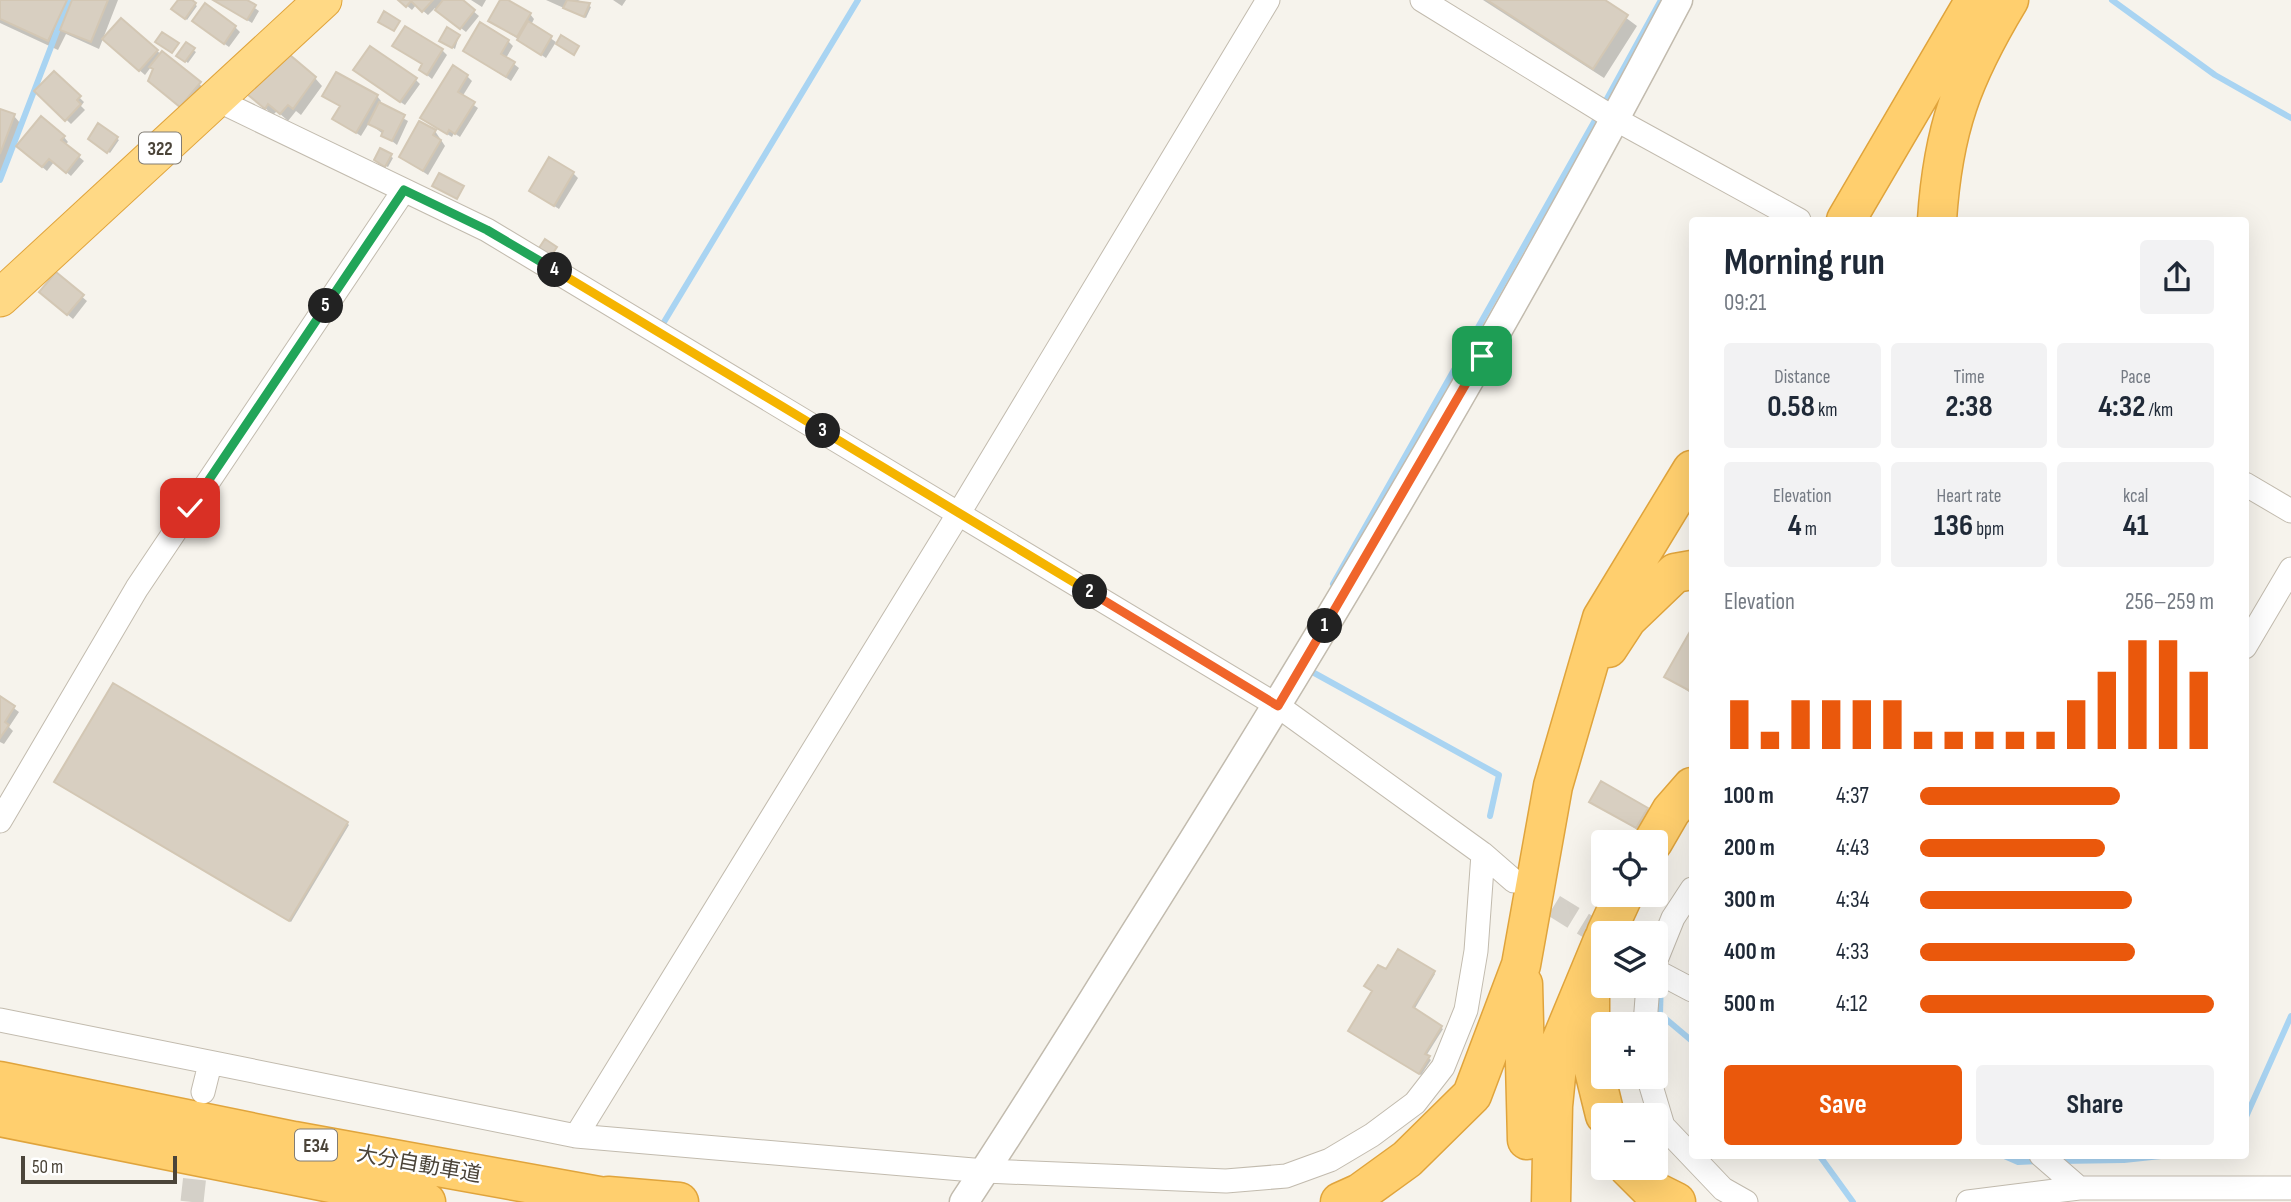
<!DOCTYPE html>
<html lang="en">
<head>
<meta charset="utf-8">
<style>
	body { margin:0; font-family:"Sofia Sans Condensed","Noto Sans JP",sans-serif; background:#f2f2f3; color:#1f2937; height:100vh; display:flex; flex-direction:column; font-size:26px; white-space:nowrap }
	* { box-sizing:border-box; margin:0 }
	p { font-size:23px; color:#747a83 }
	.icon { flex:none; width:38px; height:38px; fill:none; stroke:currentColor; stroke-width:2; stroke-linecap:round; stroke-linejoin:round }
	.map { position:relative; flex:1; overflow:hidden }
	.sheet { position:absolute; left:1689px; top:217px; width:560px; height:942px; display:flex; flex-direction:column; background:#fff; border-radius:7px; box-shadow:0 7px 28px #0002 }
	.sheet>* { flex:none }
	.controls { position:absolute; left:1591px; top:830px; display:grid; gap:14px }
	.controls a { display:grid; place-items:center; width:77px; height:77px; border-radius:7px; background:#fff; box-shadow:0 7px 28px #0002; font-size:35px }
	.scale { position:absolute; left:21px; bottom:18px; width:156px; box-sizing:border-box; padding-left:7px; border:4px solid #4b4439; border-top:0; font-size:19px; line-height:24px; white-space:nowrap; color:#4b4439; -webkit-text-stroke:5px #fff; paint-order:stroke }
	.pin { position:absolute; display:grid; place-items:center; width:60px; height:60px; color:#fff; margin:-30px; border-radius:14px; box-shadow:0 4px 10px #0006 }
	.km { position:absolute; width:35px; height:35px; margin:-18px; border-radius:50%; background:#222; color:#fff; font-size:19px; line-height:35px; text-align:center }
	.round { display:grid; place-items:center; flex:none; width:74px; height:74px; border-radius:7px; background:#f2f2f3 }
	.head { display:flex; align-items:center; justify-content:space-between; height:119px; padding:0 35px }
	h1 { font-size:38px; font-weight:700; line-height:52px }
	.metrics { display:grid; grid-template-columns:repeat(3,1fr); gap:10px; height:119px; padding:7px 35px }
	.metrics div { display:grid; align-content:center; border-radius:7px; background:#f2f2f3; text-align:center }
	.metrics b { font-size:30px; font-weight:700 }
	.metrics small { font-size:19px; font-weight:400 }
	.metrics p { font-size:19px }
	.chart { height:196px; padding:14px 35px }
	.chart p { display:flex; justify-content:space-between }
	.chart svg { width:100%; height:126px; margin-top:7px; stroke:#ea580c; stroke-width:6 }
	.primary-button { display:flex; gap:14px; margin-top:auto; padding:14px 35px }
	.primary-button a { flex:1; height:80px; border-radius:7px; background:#ea580c; color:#fff; font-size:28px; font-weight:700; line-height:80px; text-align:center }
	.primary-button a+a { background:#f2f2f3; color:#1f2937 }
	ul { padding:0 35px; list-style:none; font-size:23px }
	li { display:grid; grid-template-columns:112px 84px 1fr; align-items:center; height:52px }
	li i { height:18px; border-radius:9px; background:#ea580c }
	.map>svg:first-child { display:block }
</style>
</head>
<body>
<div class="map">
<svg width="2291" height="1202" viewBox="0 0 2291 1202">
	<rect width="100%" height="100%" fill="#f6f3ec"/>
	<!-- shadow -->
	<path fill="#0003" d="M 0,0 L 118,0 L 99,49 L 66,34 L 58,50 L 0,23 Z
		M 181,0 L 189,0 L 197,6 L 187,20 L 174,9 Z
		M 215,0 L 243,0 L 259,11 L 252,23 Z
		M 400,0 L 460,0 L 479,16 L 466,32 L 435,8 L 428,15 L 416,5 L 412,10 Z
		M 471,0 L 486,0 L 482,7 Z
		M 502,0 L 530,14 L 534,19 L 531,25 L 556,42 L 546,58 L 490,20 Z
		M 546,0 L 578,0 L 591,7 L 586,18 Z
		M 613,0 L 626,0 L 622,6 Z
		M 1483,0 L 1602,0 L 1637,26 L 1604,78 Z
		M 199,26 L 235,27 L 240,32 L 229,47 Z
		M 459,36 L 455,49 L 443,42 Z
		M 508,41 L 513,46 L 506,58 L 519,68 L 511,81 L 465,51 Z
		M 109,44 L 157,51 L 204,88 L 186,110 L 155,85 L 155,71 L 151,67 L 145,75 Z
		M 186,45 L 196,52 L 188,63 L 179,56 Z
		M 442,50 L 447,55 L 432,79 L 421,70 Z
		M 54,73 L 84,102 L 81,106 L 85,110 L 71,124 L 36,91 Z
		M 360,75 L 415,79 L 420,84 L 405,105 Z
		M 467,76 L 472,81 L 462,97 L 478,108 L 460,137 L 454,133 L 452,137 L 427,122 Z
		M 315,78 L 322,86 L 301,115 L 296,111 L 288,121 L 277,111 L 273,115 L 257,101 Z
		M 324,96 L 377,96 L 381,101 L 379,105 L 408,121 L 397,145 L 369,123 L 361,136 L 335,119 L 341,107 Z
		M 0,111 L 14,116 L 21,124 L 0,181 Z
		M 99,126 L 119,140 L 110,153 L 92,140 Z
		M 435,131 L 445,146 L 428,175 L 401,157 Z
		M 64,137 L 68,142 L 65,145 L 84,161 L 71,176 L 54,162 L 47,171 L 23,151 Z
		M 381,150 L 393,158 L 388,167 L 378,162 Z
		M 573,173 L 578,178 L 559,209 L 531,191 Z
		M 56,275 L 87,301 L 73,319 L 46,297 Z
		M 1692,631 L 1692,694 L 1666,676 Z
		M 0,698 L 19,712 L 9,727 L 13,731 L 4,744 L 0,742 Z
		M 58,783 L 347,823 L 349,825 L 291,922 Z
		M 1592,802 L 1647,809 L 1652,814 L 1641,832 Z
		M 1434,973 L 1435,974 L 1414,1010 L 1443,1029 L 1426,1056 L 1431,1060 L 1421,1075 L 1352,1032 Z"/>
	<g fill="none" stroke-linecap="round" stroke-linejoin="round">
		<!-- stream -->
		<path stroke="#a9d4f2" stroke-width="6" d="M 2112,0 L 2215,75 L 2291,118
			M 1603,106 L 1661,0
			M 0,180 L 69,0
			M 664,322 L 858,0
			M 1333,584 L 1598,115
			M 1307,669 L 1499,775 L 1490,816
			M 1661,981 L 1660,1014 L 1692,1041
			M 2245,1119 L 2291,1016
			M 1819,1155 L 1853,1202
			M 2002,1155 L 2018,1162 L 2039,1161
			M 2060,1161 L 2124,1160 L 2170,1155"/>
	</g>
	<!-- building -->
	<path fill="#d8cfc1" stroke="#d3c7b4" stroke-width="2" d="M 0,0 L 67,0 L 48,41 L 0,19 Z
		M 72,0 L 108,0 L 91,42 L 60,30 Z
		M 178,0 L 192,0 L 196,3 L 185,19 L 171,9 Z
		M 213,0 L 247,0 L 256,5 L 247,20 Z
		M 398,0 L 433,0 L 422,12 L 411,1 L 406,7 Z
		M 443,0 L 463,0 L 475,10 L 460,29 L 435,10 Z
		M 500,0 L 508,0 L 531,13 L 517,37 L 488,21 Z
		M 567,0 L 590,3 L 584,17 L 563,8 Z
		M 1487,0 L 1605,0 L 1628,15 L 1593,69 Z
		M 205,3 L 236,26 L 224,44 L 192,21 Z
		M 384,11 L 400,21 L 394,31 L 378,22 Z
		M 121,18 L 158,50 L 139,71 L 102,39 Z
		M 528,21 L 552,36 L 541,55 L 517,40 Z
		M 480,22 L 509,40 L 501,54 L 515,62 L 506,77 L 463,51 Z
		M 405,26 L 443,49 L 427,75 L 419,70 L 422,64 L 392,46 Z
		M 447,27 L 460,35 L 452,48 L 439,41 Z
		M 162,32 L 179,43 L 172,53 L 155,42 Z
		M 561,35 L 579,46 L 574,55 L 556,44 Z
		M 186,42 L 195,48 L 185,62 L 176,56 Z
		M 370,46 L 417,78 L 400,102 L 353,70 Z
		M 284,50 L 316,77 L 293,109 L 288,105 L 280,114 L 268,104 L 265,109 L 247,94 Z
		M 162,51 L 201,82 L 180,107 L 148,81 L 153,69 L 149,67 Z
		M 453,65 L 468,75 L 458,92 L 475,102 L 455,134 L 449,130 L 447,134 L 420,118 Z
		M 54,71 L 81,96 L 77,100 L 81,104 L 65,121 L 34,91 Z
		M 336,72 L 378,95 L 356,133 L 332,119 L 340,106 L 322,96 Z
		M 379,102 L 405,115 L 392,141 L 381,136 L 383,131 L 368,124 Z
		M 0,109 L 15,114 L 0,154 Z
		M 41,116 L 65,136 L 61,140 L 80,155 L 66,173 L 49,159 L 42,167 L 16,146 Z
		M 419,121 L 436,130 L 433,135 L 441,140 L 423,171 L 399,157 Z
		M 98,123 L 118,137 L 107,153 L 88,139 Z
		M 380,148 L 392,154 L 385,167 L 374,160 Z
		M 549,157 L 574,172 L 554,206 L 529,191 Z
		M 439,173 L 464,186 L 457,199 L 432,186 Z
		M 545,239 L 557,247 L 551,256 L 539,248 Z
		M 56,272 L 84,295 L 67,315 L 39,292 Z
		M 1692,628 L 1692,692 L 1664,677 Z
		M 113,683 L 348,822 L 289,921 L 54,782 Z
		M 0,696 L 15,706 L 5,722 L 9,725 L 0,738 Z
		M 1601,781 L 1648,808 L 1636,828 L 1589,802 Z
		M 1398,949 L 1435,971 L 1413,1007 L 1442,1026 L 1425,1054 L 1430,1056 L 1419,1074 L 1348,1031 L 1372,991 L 1364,986 L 1378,965 L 1386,969 Z"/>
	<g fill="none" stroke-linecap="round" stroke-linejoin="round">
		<!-- minor-tunnel -->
		<path stroke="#d4d0c8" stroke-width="23" stroke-dasharray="23 11" stroke-linecap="butt" d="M 1525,888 L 1603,936
			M 192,1202 L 198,1147"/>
		<defs>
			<path id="minor" d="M 1422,0 L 1615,119 L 1799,220
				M 213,98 L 487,230 L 1278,706 L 1483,854 L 1514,881
				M 2245,484 L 2291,511
				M 2245,647 L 2291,569
				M 0,821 L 137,588 L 404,190
				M 1656,960 L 1673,918 L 1692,889
				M 1656,971 L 1692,990
				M 0,1020 L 576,1136 L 985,1171 L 1226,1181 L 1286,1176 L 1330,1160 L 1372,1135 L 1415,1103 L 1443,1067 L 1466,1010 L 1476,951 L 1483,854
				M 1645,1024 L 1648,985
				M 1648,1076 L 1663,1126 L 1723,1189 L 1746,1202
				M 203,1092 L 210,1064
				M 576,1136 L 959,513 L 1268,0
				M 2041,1155 L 2079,1188
				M 1968,1202 L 2079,1188 L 2291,1188"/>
			<path id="tertiary" d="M 964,1202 C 1026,1109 1085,1012 1145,917 C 1334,618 1514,313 1678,0"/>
			<path id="trunk" d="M 0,298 L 323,0"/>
			<path id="motorway" d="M 1846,220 L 1975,0
				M 1937,220 C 1943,129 1962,78 2009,0
				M 1608,648 L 1627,619 L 1675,573 L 1692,570
				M 1653,842 L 1671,811 L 1692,787
				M 1606,933 L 1624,894
				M 1523,984 L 1527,1140
				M 1590,988 L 1590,1054 L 1605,1115
				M 0,1081 L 294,1141 L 632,1202
				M 0,1117 L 426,1202
				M 1628,1167 L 1650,1189 L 1676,1202
				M 608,1196 L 679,1202
				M 1340,1202 L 1360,1193 L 1407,1159 L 1472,1095 L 1521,965 L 1553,786 L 1602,618 L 1692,470
				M 1551,1202 L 1553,1106 L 1559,1046 L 1603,940"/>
		</defs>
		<!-- minor casing -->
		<use href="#minor" stroke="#c2bbae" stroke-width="25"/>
		<!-- tertiary casing -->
		<use href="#tertiary" stroke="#c2bbae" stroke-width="31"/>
		<!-- trunk casing -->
		<use href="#trunk" stroke="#e0a43c" stroke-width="39"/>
		<!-- motorway casing -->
		<use href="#motorway" stroke="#e0a43c" stroke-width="41"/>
		<!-- minor -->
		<use href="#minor" stroke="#fff" stroke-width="23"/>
		<!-- tertiary -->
		<use href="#tertiary" stroke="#fff" stroke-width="28"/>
		<!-- trunk -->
		<use href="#trunk" stroke="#ffd985" stroke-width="37"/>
		<!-- motorway -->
		<use href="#motorway" stroke="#ffcf6e" stroke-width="38"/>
	</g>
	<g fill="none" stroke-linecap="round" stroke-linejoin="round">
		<defs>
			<path id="split-1" d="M 1325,626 L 1482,356"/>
			<path id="split-2" d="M 1090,592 L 1278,706 L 1325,626"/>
			<path id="split-3" d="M 823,431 L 1090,592"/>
			<path id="split-4" d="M 555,270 L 823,431"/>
			<path id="split-5" d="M 326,306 L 404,190 L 487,230 L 555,270"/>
			<path id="split-6" d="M 190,508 L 326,306"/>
		</defs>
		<!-- split-1 casing -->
		<use href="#split-1" stroke="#fff" stroke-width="14"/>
		<!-- split-2 casing -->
		<use href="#split-2" stroke="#fff" stroke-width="14"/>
		<!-- split-3 casing -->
		<use href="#split-3" stroke="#fff" stroke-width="14"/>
		<!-- split-4 casing -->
		<use href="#split-4" stroke="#fff" stroke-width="14"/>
		<!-- split-5 casing -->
		<use href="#split-5" stroke="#fff" stroke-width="14"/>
		<!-- split-6 casing -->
		<use href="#split-6" stroke="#fff" stroke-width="14"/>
		<!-- split-1 -->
		<use href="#split-1" stroke="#f0652b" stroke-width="9"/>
		<!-- split-2 -->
		<use href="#split-2" stroke="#f0652b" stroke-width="9"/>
		<!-- split-3 -->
		<use href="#split-3" stroke="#f5b400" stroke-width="9"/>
		<!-- split-4 -->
		<use href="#split-4" stroke="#f5b400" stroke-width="9"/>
		<!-- split-5 -->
		<use href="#split-5" stroke="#22a559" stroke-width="9"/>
		<!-- split-6 -->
		<use href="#split-6" stroke="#22a559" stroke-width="9"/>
	</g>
	<g text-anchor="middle" stroke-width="5" stroke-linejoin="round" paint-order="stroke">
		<!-- shield labels -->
		<g fill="#fff" stroke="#817c74" stroke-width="2">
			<rect x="139" y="132.5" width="42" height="31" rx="5"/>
			<rect x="295" y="1129.5" width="42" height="31" rx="5"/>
		</g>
		<g font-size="19" font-weight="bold" fill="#4b4439">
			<text x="160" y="155">322</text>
			<text x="316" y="1152">E34</text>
		</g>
		<!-- street labels -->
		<g font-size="21" fill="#4b4439" stroke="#fff">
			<text transform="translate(419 1164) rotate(10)" y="7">大分自動車道</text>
		</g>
	</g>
</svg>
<div class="controls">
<a><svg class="icon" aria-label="locate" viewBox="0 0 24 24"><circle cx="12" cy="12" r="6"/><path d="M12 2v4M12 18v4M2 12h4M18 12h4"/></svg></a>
<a><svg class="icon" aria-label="layers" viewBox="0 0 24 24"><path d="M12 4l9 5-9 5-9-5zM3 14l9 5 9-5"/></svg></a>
<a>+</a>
<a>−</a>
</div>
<div class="scale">50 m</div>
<div class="pin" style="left:1482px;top:356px;background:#1e9e55"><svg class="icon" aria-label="arrive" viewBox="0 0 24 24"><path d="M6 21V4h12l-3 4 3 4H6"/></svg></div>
<div class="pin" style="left:190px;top:508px;background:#d93025"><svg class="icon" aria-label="check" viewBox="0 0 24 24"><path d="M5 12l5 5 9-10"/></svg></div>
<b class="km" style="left:1325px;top:626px">1</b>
<b class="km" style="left:1090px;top:592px">2</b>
<b class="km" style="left:823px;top:431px">3</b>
<b class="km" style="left:555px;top:270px">4</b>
<b class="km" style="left:326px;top:306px">5</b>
<section class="sheet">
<div class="head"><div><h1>Morning run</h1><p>09:21</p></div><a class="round"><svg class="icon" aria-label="share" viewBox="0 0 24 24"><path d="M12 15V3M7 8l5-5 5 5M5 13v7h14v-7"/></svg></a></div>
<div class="metrics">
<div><p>Distance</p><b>0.58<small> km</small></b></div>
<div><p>Time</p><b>2:38</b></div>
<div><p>Pace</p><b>4:32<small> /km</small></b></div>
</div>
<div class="metrics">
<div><p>Elevation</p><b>4<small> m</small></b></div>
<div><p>Heart rate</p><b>136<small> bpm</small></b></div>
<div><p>kcal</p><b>41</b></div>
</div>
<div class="chart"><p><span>Elevation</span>256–259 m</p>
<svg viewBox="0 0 160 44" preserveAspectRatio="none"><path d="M5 44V27M15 44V38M25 44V27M35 44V27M45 44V27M55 44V27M65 44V38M75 44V38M85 44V38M95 44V38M105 44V38M115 44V27M125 44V17M135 44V6M145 44V6M155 44V17"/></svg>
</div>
<ul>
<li><b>100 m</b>4:37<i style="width:68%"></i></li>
<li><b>200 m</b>4:43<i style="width:63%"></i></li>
<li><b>300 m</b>4:34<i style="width:72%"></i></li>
<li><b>400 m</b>4:33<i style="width:73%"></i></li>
<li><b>500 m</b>4:12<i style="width:100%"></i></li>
</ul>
<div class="primary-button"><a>Save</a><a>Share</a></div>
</section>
</div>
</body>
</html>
